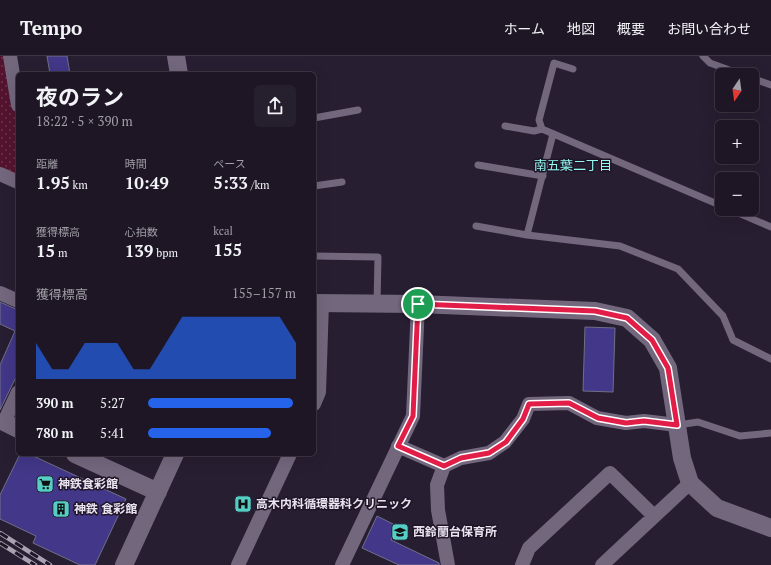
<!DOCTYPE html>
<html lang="ja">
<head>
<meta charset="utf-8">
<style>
	body { margin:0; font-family:"PT Serif","Noto Sans JP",serif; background:#261f2d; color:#f1f3f6; height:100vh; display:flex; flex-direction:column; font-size:15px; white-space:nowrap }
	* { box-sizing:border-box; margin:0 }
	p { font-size:13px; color:#a19fa7 }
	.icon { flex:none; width:22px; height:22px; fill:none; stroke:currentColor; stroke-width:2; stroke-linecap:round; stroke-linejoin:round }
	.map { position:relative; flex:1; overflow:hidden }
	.panel { position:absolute; left:16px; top:16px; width:300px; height:384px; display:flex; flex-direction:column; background:#1e1625; border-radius:6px; box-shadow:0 4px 16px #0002,0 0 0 1px #3c3542 }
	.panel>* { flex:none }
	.needle { width:26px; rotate:193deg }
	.buttons { position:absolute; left:715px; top:12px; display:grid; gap:8px }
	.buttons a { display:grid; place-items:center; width:44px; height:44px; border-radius:6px; background:#1e1625; box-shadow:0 4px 16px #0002,0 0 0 1px #3c3542; font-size:20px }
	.pin { position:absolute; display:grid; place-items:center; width:34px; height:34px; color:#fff; margin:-17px; border:2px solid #fff; border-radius:50%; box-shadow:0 1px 4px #0007 }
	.round { display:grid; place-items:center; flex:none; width:42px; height:42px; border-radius:6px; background:#261f2d }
	.head { display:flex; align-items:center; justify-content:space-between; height:68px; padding:0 20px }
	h1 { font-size:22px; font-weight:700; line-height:30px }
	.figures { display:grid; grid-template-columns:repeat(3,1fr); gap:6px; height:68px; padding:4px 20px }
	.figures div { display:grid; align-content:center }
	.figures b { font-size:17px; font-weight:700 }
	.figures small { font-size:11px; font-weight:400 }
	.figures p { font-size:11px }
	.chart { height:112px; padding:8px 20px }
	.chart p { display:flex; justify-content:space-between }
	.chart svg { width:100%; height:72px; margin-top:4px; fill:#2563eb; opacity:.7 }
	ul { padding:0 20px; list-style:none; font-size:13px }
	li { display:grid; grid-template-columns:64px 48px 1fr; align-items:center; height:30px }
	li i { height:10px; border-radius:5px; background:#2563eb }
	header { display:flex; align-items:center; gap:24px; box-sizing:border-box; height:56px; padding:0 20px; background:#1e1625; border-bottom:1px solid #3c3542 }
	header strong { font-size:19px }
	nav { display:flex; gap:22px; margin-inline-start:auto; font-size:14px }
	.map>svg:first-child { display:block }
</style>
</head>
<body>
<header>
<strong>Tempo</strong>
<nav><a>ホーム</a><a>地図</a><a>概要</a><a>お問い合わせ</a></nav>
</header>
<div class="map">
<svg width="771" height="509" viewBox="0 0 771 509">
	<defs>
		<pattern id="park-dots" width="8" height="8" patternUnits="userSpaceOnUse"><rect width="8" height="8" fill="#53132f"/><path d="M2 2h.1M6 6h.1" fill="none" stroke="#6c354d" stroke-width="1.8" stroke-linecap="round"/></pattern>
	</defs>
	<rect width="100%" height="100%" fill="#281e31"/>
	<!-- park -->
	<path fill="url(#park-dots)" d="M 0,0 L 10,0 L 18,49 L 18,126 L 0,118 Z"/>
	<!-- building -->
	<path fill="#423788" stroke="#707088" d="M 47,0 L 67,0 L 70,18 L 50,18 Z
		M 0,246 L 18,254 L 18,317 L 0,354 L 0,309 L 15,275 L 0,268 Z
		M 585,271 L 615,272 L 613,336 L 583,335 Z
		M 20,398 L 29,398 L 126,443 L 95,509 L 80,509 L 33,487 L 36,480 L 0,463 L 0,439 Z
		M 377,460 L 397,470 L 391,484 L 439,507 L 439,509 L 399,509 L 362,492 Z"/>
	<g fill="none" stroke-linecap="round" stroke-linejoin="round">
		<!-- service -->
		<path stroke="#73677d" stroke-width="7" d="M 703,0 L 710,7 L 743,19
			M 573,13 L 554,7 L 539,64 L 542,73 L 722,150
			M 752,22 L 771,29
			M 314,62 L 358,54
			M 505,70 L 534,75 L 542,73
			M 478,109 L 543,120
			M 314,130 L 342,126
			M 729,153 L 771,171
			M 476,170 L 527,179 L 620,190 L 678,213 L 723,260 L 733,284 L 771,303
			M 527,179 L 553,78
			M 314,200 L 378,201 L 377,248
			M 678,369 L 698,366 L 740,380 L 771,377"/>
		<!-- minor -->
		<path stroke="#73677d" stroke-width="14" d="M 10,0 L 18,49
			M 0,118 L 18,126
			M 0,237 L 18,245
			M 314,348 L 319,336 L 322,247
			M 0,365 L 4,366 L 18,336
			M 398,390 L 444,410
			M 238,509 L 290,398
			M 342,509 L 413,360 L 418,248
			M 448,509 L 438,454 L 437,429 L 444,410 L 461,402 L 489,397 L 505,386 L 523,363 L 529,348 L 569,347 L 597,362 L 626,367 L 644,365 L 677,369
			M 522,509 L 529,492 L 610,417 L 654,460
			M 602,509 L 690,427"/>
		<!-- tertiary -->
		<path stroke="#73677d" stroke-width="18" d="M 176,0 L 179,18
			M 314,247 L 418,248 L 595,255 L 627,262 L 652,284 L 668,312 L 682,402 L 690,427 L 717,452 L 771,472
			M 4,366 L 18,373
			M 75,398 L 158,436
			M 124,509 L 175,398"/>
		<defs>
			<path id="rail" d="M 0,477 L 50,509
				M 0,487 L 35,509"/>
		</defs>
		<!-- rail casing -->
		<use href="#rail" stroke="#aaa2b1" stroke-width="4.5"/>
		<!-- rail -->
		<use href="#rail" stroke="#1f1527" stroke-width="3" stroke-dasharray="9" stroke-linecap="butt"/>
	</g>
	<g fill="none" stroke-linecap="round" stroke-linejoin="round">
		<defs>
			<path id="route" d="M 418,248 L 595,255 L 627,262 L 652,284 L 668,312 L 677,369 L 644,365 L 626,367 L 598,362 L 569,347 L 529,348 L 523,363 L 506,386 L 489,397 L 461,402 L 444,410 L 398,390 L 413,360 Z"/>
		</defs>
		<!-- route casing -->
		<use href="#route" stroke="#fff" stroke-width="8"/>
		<!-- route -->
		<use href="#route" stroke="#e11d48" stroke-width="5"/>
	</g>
	<!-- icons -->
	<defs>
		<symbol id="supermarket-square" viewBox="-11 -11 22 22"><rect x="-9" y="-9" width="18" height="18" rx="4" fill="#55cec5" stroke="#1f1527"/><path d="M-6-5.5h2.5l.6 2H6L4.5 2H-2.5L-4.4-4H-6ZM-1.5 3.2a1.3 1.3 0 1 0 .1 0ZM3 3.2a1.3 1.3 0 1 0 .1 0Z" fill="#111"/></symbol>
		<symbol id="hospital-square" viewBox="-11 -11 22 22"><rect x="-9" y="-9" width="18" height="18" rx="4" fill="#55cec5" stroke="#1f1527"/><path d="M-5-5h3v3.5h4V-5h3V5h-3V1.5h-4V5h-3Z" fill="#111"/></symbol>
		<symbol id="building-square" viewBox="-11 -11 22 22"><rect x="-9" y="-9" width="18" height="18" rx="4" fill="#55cec5" stroke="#1f1527"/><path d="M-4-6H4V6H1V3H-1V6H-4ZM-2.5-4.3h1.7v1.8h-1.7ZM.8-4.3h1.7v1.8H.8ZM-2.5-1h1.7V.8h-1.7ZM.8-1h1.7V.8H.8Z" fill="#111"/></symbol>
		<symbol id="school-square" viewBox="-11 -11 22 22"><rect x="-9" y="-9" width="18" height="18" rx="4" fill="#55cec5" stroke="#1f1527"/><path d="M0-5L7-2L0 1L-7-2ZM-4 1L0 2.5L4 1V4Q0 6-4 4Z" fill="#111"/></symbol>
	</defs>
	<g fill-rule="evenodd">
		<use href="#supermarket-square" x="35" y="418" width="20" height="20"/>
		<use href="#hospital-square" x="233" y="438" width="20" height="20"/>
		<use href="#building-square" x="51" y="443" width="20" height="20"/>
		<use href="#school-square" x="390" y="466" width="20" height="20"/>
	</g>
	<g text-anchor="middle" stroke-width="3" stroke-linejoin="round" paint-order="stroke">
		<!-- poi labels -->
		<g font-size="12" font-weight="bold" fill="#eae3f0" stroke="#1f1527" text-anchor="start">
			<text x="58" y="432">神鉄食彩館</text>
			<text x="256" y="452">高木内科循環器科クリニック</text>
			<text x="74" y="457">神鉄 食彩館</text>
			<text x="413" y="480">西鈴蘭台保育所</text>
		</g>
		<!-- neighbourhood labels -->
		<g font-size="13" fill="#90faf2" stroke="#1f1527">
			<text x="573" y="114">南五葉二丁目</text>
		</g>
	</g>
</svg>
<div class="buttons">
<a><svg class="needle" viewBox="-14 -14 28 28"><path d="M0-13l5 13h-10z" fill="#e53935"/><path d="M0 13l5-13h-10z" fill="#a19fa7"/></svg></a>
<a>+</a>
<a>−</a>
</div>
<div class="pin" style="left:418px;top:248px;background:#1e9e55"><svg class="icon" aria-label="arrive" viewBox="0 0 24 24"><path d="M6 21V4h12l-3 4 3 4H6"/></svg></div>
<section class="panel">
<div class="head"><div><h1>夜のラン</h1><p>18:22 · 5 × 390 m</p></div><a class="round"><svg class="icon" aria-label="share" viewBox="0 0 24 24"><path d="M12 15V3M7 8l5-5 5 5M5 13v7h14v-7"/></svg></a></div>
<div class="figures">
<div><p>距離</p><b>1.95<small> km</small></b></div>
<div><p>時間</p><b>10:49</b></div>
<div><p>ペース</p><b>5:33<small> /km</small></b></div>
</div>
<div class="figures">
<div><p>獲得標高</p><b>15<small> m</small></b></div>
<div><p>心拍数</p><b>139<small> bpm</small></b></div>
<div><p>kcal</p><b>155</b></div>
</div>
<div class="chart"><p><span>獲得標高</span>155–157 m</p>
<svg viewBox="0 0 160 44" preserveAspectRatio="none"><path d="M0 44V22L10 38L20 38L30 22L40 22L50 22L60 38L70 38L80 22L90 6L100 6L110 6L120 6L130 6L140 6L150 6L160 22V44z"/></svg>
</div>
<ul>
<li><b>390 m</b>5:27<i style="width:98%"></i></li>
<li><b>780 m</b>5:41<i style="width:83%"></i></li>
</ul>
</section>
</div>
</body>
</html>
